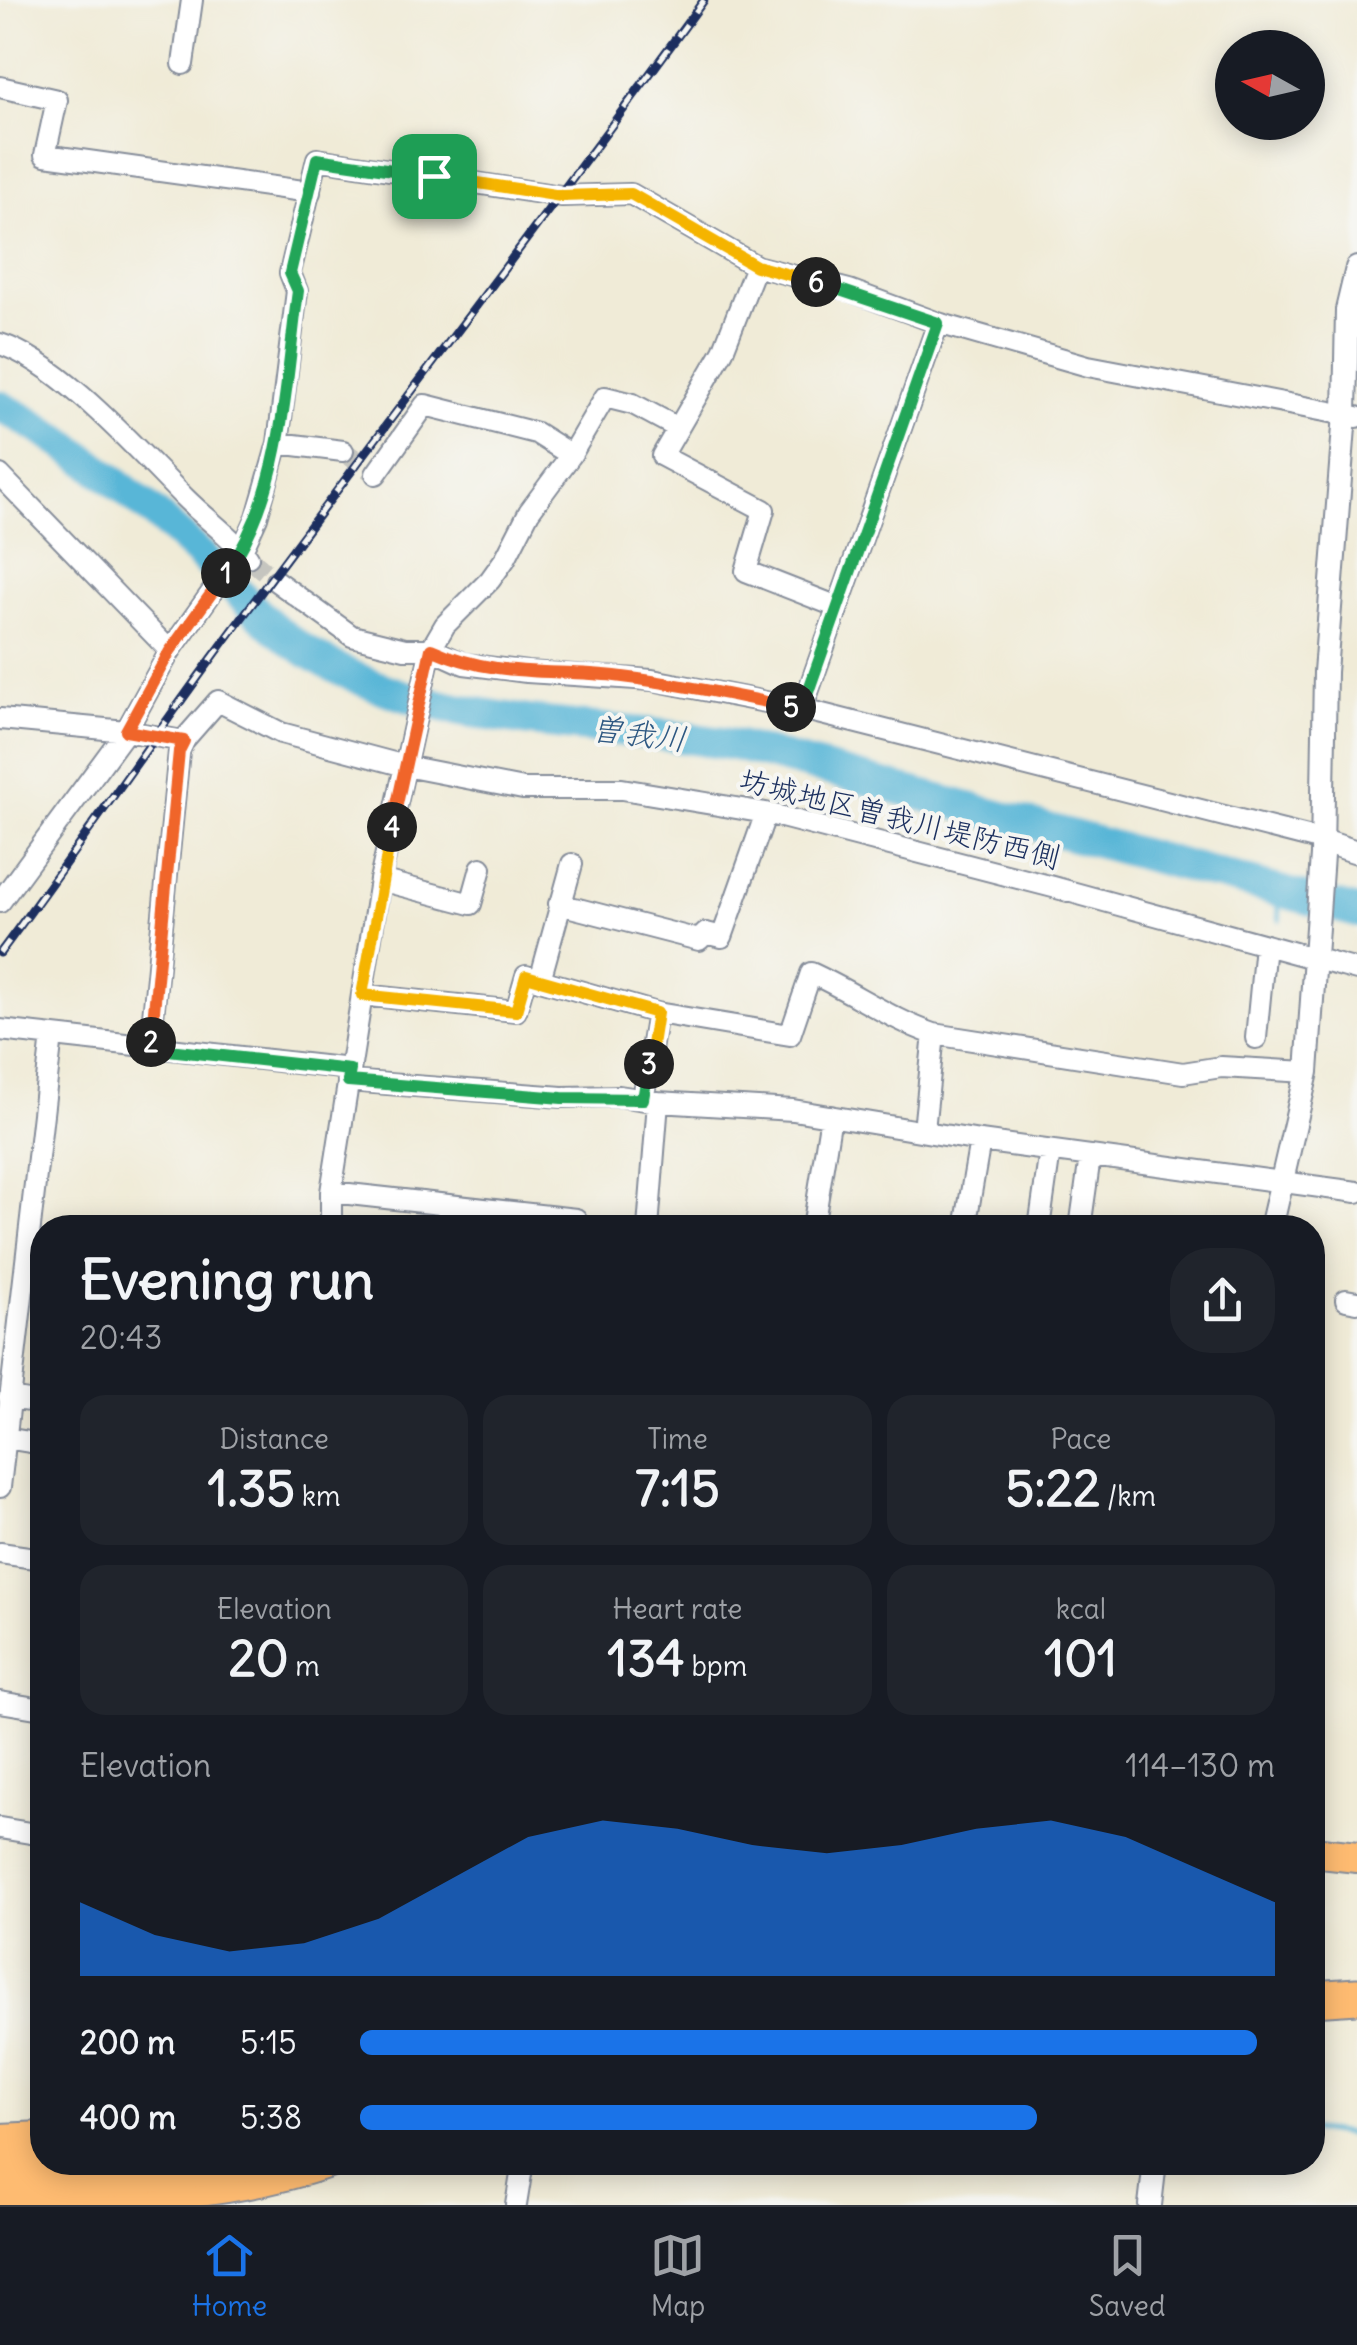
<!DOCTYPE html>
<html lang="en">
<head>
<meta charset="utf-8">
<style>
	body { margin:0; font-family:Delius,"Klee One",sans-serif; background:#20242c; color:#f1f3f6; height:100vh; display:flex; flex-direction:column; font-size:38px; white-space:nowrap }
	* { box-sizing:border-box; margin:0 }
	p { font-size:32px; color:#9ea1a6 }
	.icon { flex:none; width:55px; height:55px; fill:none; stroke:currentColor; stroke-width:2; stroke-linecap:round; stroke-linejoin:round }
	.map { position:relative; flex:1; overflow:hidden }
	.details { position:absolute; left:30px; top:1215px; width:1295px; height:960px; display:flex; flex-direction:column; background:#171b24; border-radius:40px; box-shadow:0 5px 25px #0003 }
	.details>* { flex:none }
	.needle { width:65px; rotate:278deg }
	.fabs { position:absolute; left:1215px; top:30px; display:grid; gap:20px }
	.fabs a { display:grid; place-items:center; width:110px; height:110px; border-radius:50%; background:#171b24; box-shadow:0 5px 25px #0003; font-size:50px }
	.pin { position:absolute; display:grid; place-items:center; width:85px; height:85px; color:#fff; margin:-42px; border-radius:20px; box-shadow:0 5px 15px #0006 }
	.km { position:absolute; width:50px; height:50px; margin:-25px; border-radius:50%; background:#222; color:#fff; font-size:28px; line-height:50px; text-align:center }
	.round { display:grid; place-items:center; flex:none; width:105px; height:105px; border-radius:40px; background:#20242c }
	.summary { display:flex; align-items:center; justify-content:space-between; height:170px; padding:0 50px }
	h1 { font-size:55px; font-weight:800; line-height:75px }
	.metrics { display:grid; grid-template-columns:repeat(3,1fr); gap:15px; height:170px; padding:10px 50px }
	.metrics div { display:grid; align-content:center; border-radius:25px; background:#20242c; text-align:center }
	.metrics b { font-size:50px; font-weight:800 }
	.metrics small { font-size:28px; font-weight:400 }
	.metrics p { font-size:28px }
	.chart { height:280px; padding:20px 50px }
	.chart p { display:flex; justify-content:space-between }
	.chart svg { width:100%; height:180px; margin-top:10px; fill:#1a73e8; opacity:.7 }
	ul { padding:0 50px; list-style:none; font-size:32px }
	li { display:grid; grid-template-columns:160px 120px 1fr; align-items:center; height:75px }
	li i { height:25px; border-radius:12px; background:#1a73e8 }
	.dock { display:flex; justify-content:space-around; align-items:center; height:140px; border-top:2px solid #363941; background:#171b24; font-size:28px; color:#9ea1a6 }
	.dock a { display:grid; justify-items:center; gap:5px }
	.dock .selected { color:#1a73e8 }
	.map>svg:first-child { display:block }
</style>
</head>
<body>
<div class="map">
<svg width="1357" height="2205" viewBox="0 0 1357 2205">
	<rect width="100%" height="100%" fill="#f6f6f2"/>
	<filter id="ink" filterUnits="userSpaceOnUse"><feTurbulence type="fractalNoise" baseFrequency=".01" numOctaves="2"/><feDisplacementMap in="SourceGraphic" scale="20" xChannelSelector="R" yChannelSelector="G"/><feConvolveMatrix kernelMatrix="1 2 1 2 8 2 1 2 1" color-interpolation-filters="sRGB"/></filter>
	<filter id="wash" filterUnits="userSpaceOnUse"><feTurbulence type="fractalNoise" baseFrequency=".0048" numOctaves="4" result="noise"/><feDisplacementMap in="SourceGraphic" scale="40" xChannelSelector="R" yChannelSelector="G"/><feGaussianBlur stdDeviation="2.25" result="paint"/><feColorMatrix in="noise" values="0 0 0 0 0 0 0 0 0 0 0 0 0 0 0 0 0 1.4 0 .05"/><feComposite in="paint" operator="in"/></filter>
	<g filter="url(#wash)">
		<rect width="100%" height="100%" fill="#f0ebd7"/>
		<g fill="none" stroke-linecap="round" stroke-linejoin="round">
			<!-- stream -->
			<path stroke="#59b6d7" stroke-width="5" d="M 1276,891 L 1280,920
				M 1312,2130 L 1357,2135"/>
			<!-- river -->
			<path stroke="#59b6d7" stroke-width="32" d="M 0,406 C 75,445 144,502 206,560 C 235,587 260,620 294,643 C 425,734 589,718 739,746 L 1357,912"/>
		</g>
	</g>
	<g filter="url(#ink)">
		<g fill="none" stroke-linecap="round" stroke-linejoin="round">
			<!-- minor-tunnel -->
			<path stroke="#c5c5bf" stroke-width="20" stroke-dasharray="20 10" stroke-linecap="butt" d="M 343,451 L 376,474
				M 249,558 L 276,581"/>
			<defs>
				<path id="minor" d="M 183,64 L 192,0
					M 0,87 L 57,100 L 45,155 L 310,192
					M 756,266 L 723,351 L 662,456 L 764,510 L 746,571 L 838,607
					M 0,344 C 61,363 139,452 185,498 C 205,518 229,535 248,557
					M 278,443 L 343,451
					M 376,474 L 425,405 L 536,433 L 571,455
					M 0,475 L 170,651
					M 276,581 L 352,636 L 405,649 L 431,649 L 464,664 L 527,672 L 652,680 L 802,709 L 1323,841
					M 802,709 L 938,323
					M 0,719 L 126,731 L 183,741
					M 380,880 L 471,904 L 481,868
					M 0,902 L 126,731 L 170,651 L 242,550 L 257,517 L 278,443 L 297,291 L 290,273 L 317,159 L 561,196 L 631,194 L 756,266 L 849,290 L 938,323 L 1088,366 L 1357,417
					M 559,904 L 699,940 L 706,933 L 722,937 L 766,813
					M 540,980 L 572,864
					M 363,995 L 516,1011 L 526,976 L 657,1013
					M 0,1030 L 350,1069
					M 1256,1038 L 1265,945
					M 150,1048 L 179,751 L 183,741 L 218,701 L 281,733 L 405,766 L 523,789 L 622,789 L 766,813 L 1053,887 L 1357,970
					M 348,1081 L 562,1097 L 619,1096 L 658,1102 L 793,1110 L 980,1141 L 1357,1192
					M 643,1099 L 657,1013 L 790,1035 L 811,973 C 853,992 890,1019 934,1034
					M 924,1130 L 934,1034 L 1183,1073 L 1221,1067 L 1307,1072
					M 331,1192 L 576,1219 L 576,1228
					M 331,1228 L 331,1192 L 380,880 L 431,649 L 445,625 L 490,580 L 505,559 L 529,512 L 571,455 L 605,397 L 633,404 L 676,427
					M 648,1228 L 658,1102
					M 813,1228 L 831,1116
					M 965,1228 L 980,1141
					M 1039,1228 L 1050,1151
					M 1080,1228 L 1090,1157
					M 1346,1300 L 1357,1302
					M 9,1398 L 42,1403
					M 5,1438 L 42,1444
					M 0,1487 L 52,1036
					M 0,1553 L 42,1559
					M 0,1702 L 42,1709
					M 0,1828 L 42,1835
					M 516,2205 L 523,2162"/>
				<path id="tertiary" d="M 1323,841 L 1357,852
					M 1271,1228 L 1307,1072 L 1322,855 L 1325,672 L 1345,414 L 1347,310 L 1357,268
					M 1150,2205 L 1155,2162"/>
				<path id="primary" d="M 1312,1852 L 1357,1857
					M 0,2139 L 42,2137
					M 41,2202 C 137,2198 237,2194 329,2162"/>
				<path id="motorway" d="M 1312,1999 L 1357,1996
					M 0,2161 L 42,2162
					M 0,2192 L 258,2162"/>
			</defs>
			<!-- minor casing -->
			<use href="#minor" stroke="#868d9a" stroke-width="24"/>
			<!-- tertiary casing -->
			<use href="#tertiary" stroke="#868d9a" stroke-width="26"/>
			<!-- primary casing -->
			<use href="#primary" stroke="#868d9a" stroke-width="34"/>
			<!-- motorway casing -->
			<use href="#motorway" stroke="#868d9a" stroke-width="39"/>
			<!-- minor -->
			<use href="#minor" stroke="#fff" stroke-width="20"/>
			<!-- tertiary -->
			<use href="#tertiary" stroke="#fff" stroke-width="22"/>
			<!-- primary -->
			<use href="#primary" stroke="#febb71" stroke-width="30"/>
			<!-- motorway -->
			<use href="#motorway" stroke="#febb71" stroke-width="35"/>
			<defs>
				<path id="rail" d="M 0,953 C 71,858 137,761 207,665 C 371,442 541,224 704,0"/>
			</defs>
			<!-- rail casing -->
			<use href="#rail" stroke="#1b2f5e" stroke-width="9"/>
			<!-- rail -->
			<use href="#rail" stroke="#f6f6f2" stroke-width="5" stroke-dasharray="15" stroke-linecap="butt"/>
		</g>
	</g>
	<g fill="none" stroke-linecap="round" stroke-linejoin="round" filter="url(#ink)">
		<defs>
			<path id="split-1" d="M 226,573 C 283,493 285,386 298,291 L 290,273 L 317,159 L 434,176"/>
			<path id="split-2" d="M 151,1042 L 179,751 L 184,741 L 126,731 L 170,651 L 226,573"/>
			<path id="split-3" d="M 151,1042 L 150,1048 L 350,1070 L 348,1081 L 562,1098 L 643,1099 L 649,1064"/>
			<path id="split-4" d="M 392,827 L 362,995 L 516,1011 L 526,976 L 657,1013 L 649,1064"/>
			<path id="split-5" d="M 392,827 L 431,649 C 495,678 548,669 615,676 C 674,683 733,695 791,707"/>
			<path id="split-6" d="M 791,707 L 802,709 L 938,323 L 816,282"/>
			<path id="split-7" d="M 434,176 L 561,196 L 631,194 L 756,266 L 816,282"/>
		</defs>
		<!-- split-1 casing -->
		<use href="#split-1" stroke="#fff" stroke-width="20"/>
		<!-- split-2 casing -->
		<use href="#split-2" stroke="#fff" stroke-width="20"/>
		<!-- split-3 casing -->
		<use href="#split-3" stroke="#fff" stroke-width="20"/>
		<!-- split-4 casing -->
		<use href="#split-4" stroke="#fff" stroke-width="20"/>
		<!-- split-5 casing -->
		<use href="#split-5" stroke="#fff" stroke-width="20"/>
		<!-- split-6 casing -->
		<use href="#split-6" stroke="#fff" stroke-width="20"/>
		<!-- split-7 casing -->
		<use href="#split-7" stroke="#fff" stroke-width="20"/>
		<!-- split-1 -->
		<use href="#split-1" stroke="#22a559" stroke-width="12"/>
		<!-- split-2 -->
		<use href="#split-2" stroke="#f0652b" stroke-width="12"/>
		<!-- split-3 -->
		<use href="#split-3" stroke="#22a559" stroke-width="12"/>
		<!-- split-4 -->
		<use href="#split-4" stroke="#f5b400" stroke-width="12"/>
		<!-- split-5 -->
		<use href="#split-5" stroke="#f0652b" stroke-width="12"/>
		<!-- split-6 -->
		<use href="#split-6" stroke="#22a559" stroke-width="12"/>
		<!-- split-7 -->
		<use href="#split-7" stroke="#f5b400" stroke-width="12"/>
	</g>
	<g text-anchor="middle" stroke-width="8" stroke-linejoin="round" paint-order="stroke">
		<!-- street labels -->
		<g font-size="30" fill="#1b2f5e" stroke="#f6f6f2">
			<text transform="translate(900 819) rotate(14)" y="10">坊城地区曽我川堤防西側</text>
		</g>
		<!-- water labels -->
		<g font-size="32" font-style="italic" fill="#2e5882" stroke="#f6f6f2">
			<text transform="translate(639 734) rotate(7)" y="11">曽我川</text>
		</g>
	</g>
</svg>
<div class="fabs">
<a><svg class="needle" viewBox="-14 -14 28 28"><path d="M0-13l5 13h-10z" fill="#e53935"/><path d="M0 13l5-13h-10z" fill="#9ea1a6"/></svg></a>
</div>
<div class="pin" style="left:434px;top:176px;background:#1e9e55"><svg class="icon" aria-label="arrive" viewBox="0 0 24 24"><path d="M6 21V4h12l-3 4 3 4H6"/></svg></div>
<b class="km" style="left:226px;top:573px">1</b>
<b class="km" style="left:151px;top:1042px">2</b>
<b class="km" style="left:649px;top:1064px">3</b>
<b class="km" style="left:392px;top:827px">4</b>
<b class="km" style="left:791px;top:707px">5</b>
<b class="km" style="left:816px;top:282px">6</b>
<section class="details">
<div class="summary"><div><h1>Evening run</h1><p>20:43</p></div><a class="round"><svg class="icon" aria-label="share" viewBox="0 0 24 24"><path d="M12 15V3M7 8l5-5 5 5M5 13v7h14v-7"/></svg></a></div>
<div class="metrics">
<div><p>Distance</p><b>1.35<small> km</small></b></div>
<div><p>Time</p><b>7:15</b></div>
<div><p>Pace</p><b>5:22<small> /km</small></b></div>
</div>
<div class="metrics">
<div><p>Elevation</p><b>20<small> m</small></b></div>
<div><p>Heart rate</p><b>134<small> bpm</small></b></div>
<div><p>kcal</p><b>101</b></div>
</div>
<div class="chart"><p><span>Elevation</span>114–130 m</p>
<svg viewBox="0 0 160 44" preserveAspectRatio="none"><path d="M0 44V26L10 34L20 38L30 36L40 30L50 20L60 10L70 6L80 8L90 12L100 14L110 12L120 8L130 6L140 10L150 18L160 26V44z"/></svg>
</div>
<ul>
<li><b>200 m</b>5:15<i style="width:98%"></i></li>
<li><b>400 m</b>5:38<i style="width:74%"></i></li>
</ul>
</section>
</div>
<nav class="dock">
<a class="selected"><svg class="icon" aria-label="home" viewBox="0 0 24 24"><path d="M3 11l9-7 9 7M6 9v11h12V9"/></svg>Home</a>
<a><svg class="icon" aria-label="map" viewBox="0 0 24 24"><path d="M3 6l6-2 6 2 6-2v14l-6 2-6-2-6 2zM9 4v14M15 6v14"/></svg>Map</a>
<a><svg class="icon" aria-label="saved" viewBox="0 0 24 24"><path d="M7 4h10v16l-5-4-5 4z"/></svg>Saved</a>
</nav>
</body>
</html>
